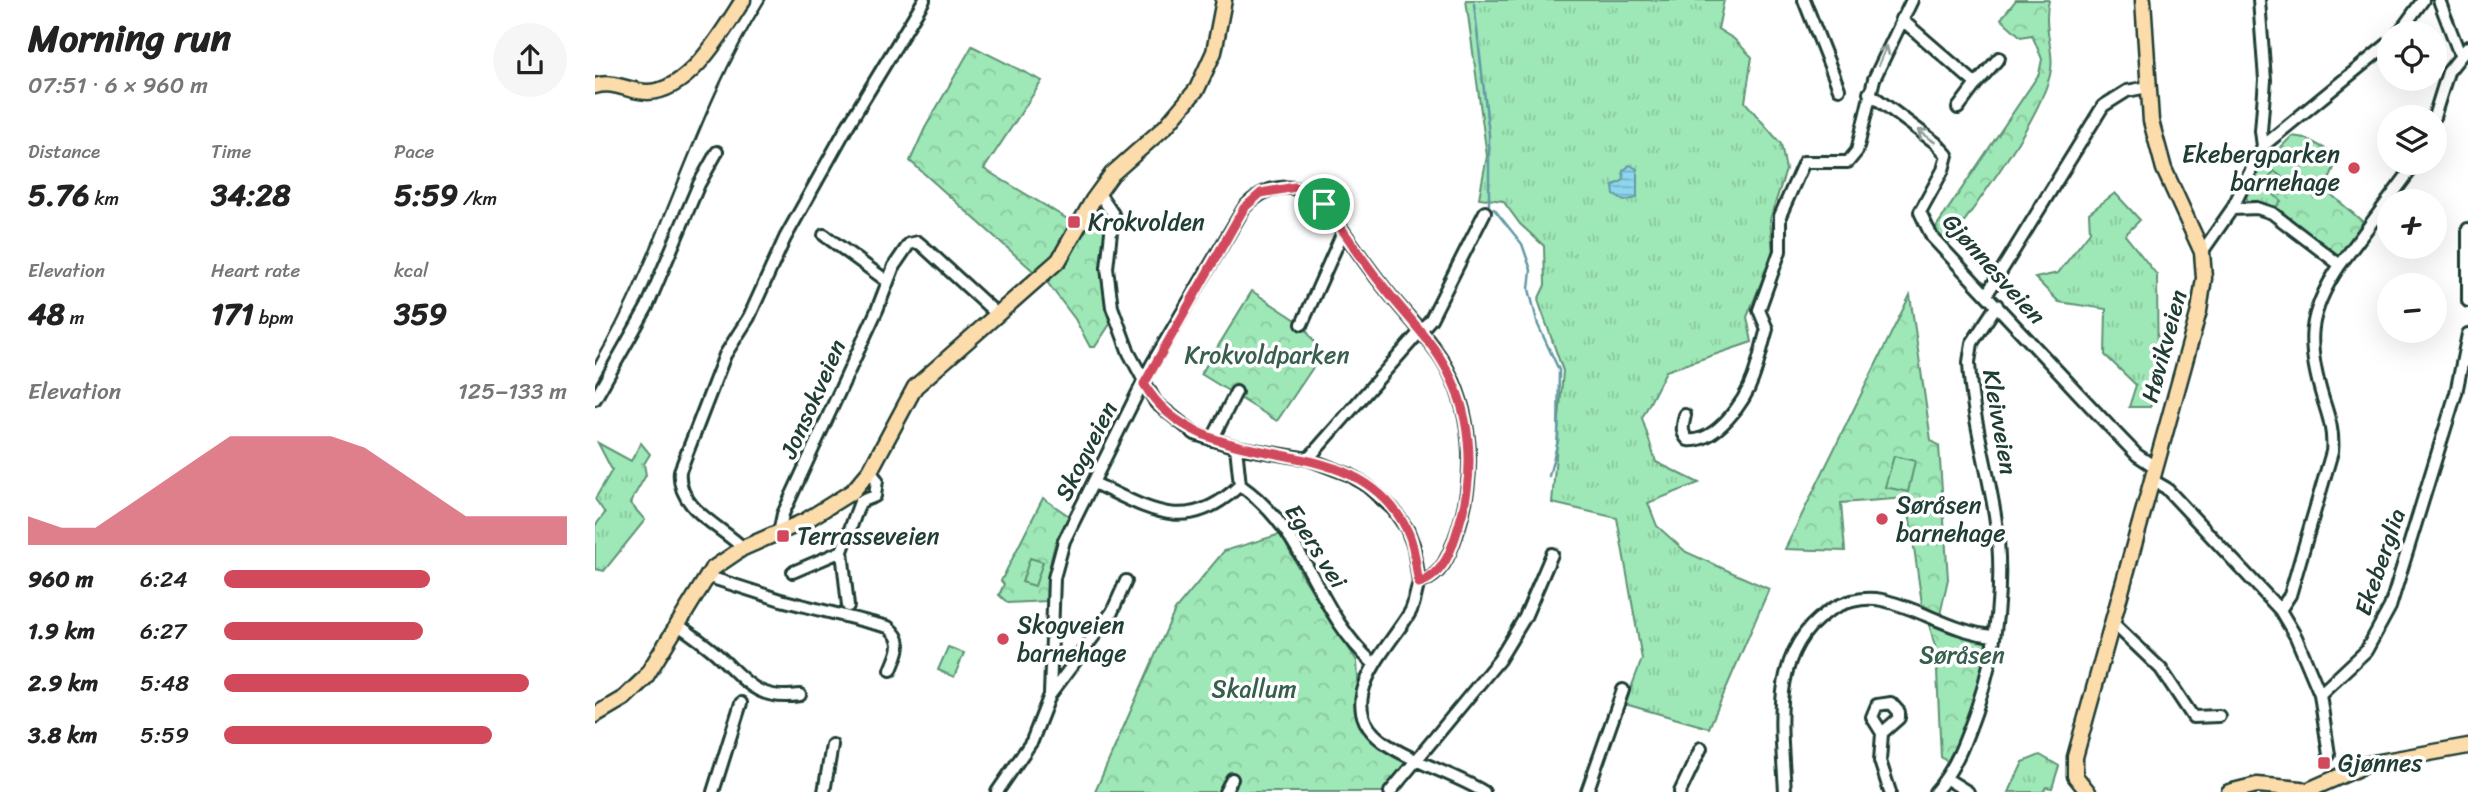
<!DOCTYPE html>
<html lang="en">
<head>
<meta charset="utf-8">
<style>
	body { margin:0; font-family:Sriracha,sans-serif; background:#f6f6f6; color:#222; height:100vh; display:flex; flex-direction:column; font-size:26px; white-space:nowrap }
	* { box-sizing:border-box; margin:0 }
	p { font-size:23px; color:#767676 }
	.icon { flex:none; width:38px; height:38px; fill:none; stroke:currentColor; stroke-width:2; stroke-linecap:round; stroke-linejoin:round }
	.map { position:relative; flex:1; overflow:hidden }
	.drawer { display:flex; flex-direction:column; background:#fff; width:595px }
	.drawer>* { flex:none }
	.controls { position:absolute; left:1782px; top:21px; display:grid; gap:14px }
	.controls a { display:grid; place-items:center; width:70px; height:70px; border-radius:50%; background:#fff; box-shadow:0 7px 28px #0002; font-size:35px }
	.pin { position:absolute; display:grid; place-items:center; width:60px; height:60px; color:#fff; margin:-30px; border:4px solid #fff; border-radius:50%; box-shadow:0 2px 7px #0007 }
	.round { display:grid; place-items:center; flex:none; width:74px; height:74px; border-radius:37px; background:#f6f6f6 }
	.overview { display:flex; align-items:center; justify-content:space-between; height:119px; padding:0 28px }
	h1 { font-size:38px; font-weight:700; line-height:52px }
	.figures { display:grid; grid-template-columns:repeat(3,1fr); gap:10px; height:119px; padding:7px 28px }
	.figures div { display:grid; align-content:center }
	.figures b { font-size:30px; font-weight:700 }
	.figures small { font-size:19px; font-weight:400 }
	.figures p { font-size:19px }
	.chart { height:196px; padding:14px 28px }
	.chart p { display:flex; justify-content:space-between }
	.chart svg { width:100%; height:126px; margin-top:7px; fill:#d1495b; opacity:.7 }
	ul { padding:0 28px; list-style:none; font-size:23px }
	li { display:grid; grid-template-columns:112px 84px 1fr; align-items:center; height:52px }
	li i { height:18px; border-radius:9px; background:#d1495b }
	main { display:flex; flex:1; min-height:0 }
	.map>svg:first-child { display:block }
</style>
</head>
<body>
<main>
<section class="drawer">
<div class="overview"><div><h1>Morning run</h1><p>07:51 · 6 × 960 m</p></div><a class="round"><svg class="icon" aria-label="share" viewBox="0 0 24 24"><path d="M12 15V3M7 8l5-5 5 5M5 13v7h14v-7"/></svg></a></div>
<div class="figures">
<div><p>Distance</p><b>5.76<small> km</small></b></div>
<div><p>Time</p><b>34:28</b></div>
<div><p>Pace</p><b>5:59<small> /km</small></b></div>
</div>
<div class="figures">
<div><p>Elevation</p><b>48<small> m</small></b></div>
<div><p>Heart rate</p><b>171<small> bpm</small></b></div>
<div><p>kcal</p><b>359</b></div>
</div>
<div class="chart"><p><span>Elevation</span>125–133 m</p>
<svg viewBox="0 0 160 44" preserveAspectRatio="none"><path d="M0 44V34L10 38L20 38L30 30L40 22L50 14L60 6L70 6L80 6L90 6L100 10L110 18L120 26L130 34L140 34L150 34L160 34V44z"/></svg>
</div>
<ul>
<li><b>960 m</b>6:24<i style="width:60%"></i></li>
<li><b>1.9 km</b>6:27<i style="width:58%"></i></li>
<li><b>2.9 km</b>5:48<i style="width:89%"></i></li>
<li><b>3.8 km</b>5:59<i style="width:78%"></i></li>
</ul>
</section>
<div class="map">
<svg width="1873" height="792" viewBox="0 0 1873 792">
	<defs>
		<pattern id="grass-tufts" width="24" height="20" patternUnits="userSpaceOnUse" patternTransform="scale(1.75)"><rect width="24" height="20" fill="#9ee7b6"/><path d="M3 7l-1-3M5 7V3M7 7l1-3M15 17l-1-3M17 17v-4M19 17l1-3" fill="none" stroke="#88c79d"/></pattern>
		<pattern id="forest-crowns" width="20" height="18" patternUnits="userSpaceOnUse" patternTransform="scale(1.75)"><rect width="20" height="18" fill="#9ee7b6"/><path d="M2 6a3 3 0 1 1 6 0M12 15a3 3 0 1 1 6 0" fill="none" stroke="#88c79d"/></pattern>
		<pattern id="water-rules" width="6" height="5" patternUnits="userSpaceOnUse" patternTransform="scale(1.75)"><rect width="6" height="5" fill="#8ed6ef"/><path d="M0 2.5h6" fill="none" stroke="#73afc2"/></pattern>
	</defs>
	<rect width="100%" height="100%" fill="#fff"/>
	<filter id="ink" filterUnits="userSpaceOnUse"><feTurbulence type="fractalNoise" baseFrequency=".0143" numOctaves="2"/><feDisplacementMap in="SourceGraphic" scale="14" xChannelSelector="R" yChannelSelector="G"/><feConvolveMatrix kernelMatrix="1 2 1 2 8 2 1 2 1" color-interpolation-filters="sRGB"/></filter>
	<g filter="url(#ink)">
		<!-- grass -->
		<path fill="url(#grass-tufts)" stroke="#5e9275" stroke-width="2" d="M 871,0 L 1129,0 L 1123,29 L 1139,39 L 1157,57 L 1150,102 L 1186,144 L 1191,170 L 1175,219 L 1178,254 L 1152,317 L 1157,342 L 1071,371 L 1047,418 L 1061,462 L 1104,483 L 1053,503 L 1062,526 L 1091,552 L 1174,589 L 1114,728 L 1030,704 L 1047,659 L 1022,518 L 957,503 L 968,371 L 943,300 L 950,285 L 949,246 L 925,224 L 908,201 L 884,198 L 892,156 Z
			M 1697,136 L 1710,138 L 1744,156 L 1730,189 C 1713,191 1693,193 1681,207 L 1653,201 L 1651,197 L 1667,166 Z
			M 1520,193 L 1545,220 L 1530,235 L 1562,275 L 1563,392 L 1555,407 L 1534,407 L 1541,385 L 1510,355 L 1511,309 L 1464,302 L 1440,278 L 1463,273 L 1495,232 L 1494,213 Z
			M 3,443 L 36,461 L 46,443 L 55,454 L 49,464 L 51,475 L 35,503 L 50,520 L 9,571 L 0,569 L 0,526 L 10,513 L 0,499 L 17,470 Z
			M 1445,755 L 1464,766 L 1457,788 L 1451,787 L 1448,792 L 1414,792 L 1428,762 Z"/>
		<!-- forest -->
		<path fill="url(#forest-crowns)" stroke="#5e9275" stroke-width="2" d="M 1421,0 L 1454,0 C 1447,29 1461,53 1455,75 C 1443,123 1381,204 1351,247 L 1337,233 L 1444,74 L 1447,59 L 1437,35 L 1426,37 L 1406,19 Z
			M 377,46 L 447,81 L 389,169 L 474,220 L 466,247 L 446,278 L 315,161 L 330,128 Z
			M 1679,171 L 1707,192 L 1730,189 L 1769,223 L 1742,259 L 1681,207 L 1686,201 L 1669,186 Z
			M 503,192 L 514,217 L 507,265 L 508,287 L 517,321 L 500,347 L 495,347 L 480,319 L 452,282 C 478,254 494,229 503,192 Z
			M 657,291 L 707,324 L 727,354 L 682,421 L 606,374 Z
			M 1315,295 L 1336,440 L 1344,446 L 1353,579 L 1345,615 L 1327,604 L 1312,498 L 1246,503 L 1250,551 L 1190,549 Z
			M 448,498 L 474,516 C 474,529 464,533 460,545 C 454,563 453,582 452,601 L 413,603 L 404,595 L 409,584 L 406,581 Z
			M 686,534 L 707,575 L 762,661 L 766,730 L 815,764 L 789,792 L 500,792 L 580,610 L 629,551 Z
			M 1332,616 L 1398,638 L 1385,695 L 1355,764 L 1346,757 L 1341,650 Z"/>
		<!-- garden -->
		<path fill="#9ee7b6" stroke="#5e9275" stroke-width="2" d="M 1299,456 L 1320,461 L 1313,492 L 1290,487 Z
			M 435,558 L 448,562 L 440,586 L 427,582 Z
			M 353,647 L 369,653 L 359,677 L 343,670 Z"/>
		<!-- water -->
		<path fill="url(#water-rules)" stroke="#6299a4" stroke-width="2" d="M 1035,165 L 1042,169 L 1042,198 L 1029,201 L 1019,195 L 1018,186 L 1029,180 L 1028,171 Z"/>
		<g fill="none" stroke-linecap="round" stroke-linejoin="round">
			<!-- stream -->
			<path stroke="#6299a4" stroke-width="2.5" d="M 879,4 L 894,134 L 894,204
				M 899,209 L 927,244 L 936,270 L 934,289 L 943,325 L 964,370 L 963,441 L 954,476"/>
			<defs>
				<path id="minor" d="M 1209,0 L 1244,89
					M 1664,0 L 1670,80 L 1666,131 L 1668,146
					M 1844,0 L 1865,55
					M 1306,19 L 1381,84 L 1363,108
					M 1804,33 L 1828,0
					M 1381,84 L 1404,58
					M 1274,93 L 1341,143 L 1352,155 L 1348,170 L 1325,212 L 1337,237 L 1514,426 L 1542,455 L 1560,467
					M 1839,117 L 1853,72 L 1873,47
					M 503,192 L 518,214 L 512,268 L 517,307 L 534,353 L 561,403 L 600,434 L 641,447 L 713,459 L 755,475 L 772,486 L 798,509 L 812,529 L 819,547 L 824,583
					M 1637,209 L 1668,146 L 1794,43
					M 1873,229 L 1873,301
					M 229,235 L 292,281
					M 1607,252 L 1637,209 L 1662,208 L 1677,213 L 1745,265 C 1712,314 1711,343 1728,399 C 1734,417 1739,433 1737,452 L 1695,595 L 1685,610
					M 1745,265 L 1821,163
					M 1392,294 L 1508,106 L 1532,91 L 1553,87
					M 707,324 L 748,232
					M 0,399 L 52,307 L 104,184 L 122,152
					M 1090,415 C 1088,425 1085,432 1093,440 C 1121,443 1150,401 1158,378 C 1164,362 1167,345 1172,329 L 1164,310 L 1185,251 L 1185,216 L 1209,162 L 1253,162 L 1262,151 L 1279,79 L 1317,0
					M 617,440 L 641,392
					M 641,447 L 645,485
					M 713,459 L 836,319 L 890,212
					M 1557,480 L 1571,488 L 1685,610 L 1701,637 L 1725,694 L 1771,651 L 1795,607 L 1861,393 L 1873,334
					M 499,483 C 554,509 592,536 645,485
					M 645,485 C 715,534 718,609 778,663
					M 184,533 L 188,514 L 282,310 L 299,266 L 314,244 L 323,242 L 330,248 L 403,315
					M 148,548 C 126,526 81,508 85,471 L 130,355 L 154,317 L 190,238 L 252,127 L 329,0
					M 198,572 L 247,551
					M 111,576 L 186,600 L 293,627 C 311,641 303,652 296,670
					M 253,606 L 247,551 L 265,502 L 280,496 L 282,480 L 275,471
					M 1517,622 L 1566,669 L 1598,717 L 1624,716
					M 82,624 C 93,632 106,641 117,650 C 148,676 158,702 205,695
					M 1725,694 L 1734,755
					M 455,695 L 517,612 L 531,581
					M 1287,733 L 1304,718 L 1304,712 L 1296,703 L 1282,705 L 1277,717 L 1287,733 L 1285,761 L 1295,792
					M 1352,779 L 1373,792
					M 118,792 L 146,703
					M 229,792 L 237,745
					M 402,792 L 437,741 L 455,695 L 459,578 L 469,541 L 557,364 L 649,208 C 671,183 704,180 729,204 C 749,231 767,260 788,286 C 807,311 831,334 848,361 C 878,411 881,475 863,530 C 855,553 848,576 824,583 C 820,593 820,605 814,614 C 791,652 730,708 796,747 C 825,765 859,774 889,792
					M 630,792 L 637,779
					M 795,792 L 904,660 L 930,617 L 957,554
					M 992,792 L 1028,690
					M 1085,792 L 1106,748
					M 1190,792 C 1187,731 1173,654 1231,613 C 1246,602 1268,596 1287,600 C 1325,608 1359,633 1399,636
					M 1340,792 C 1360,770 1371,739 1381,711 C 1402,650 1410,580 1400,515 C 1392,464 1376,413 1374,362 L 1377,343 L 1402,305"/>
				<path id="major" d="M 0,86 C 20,80 33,92 53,92 C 95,91 128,31 148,0
					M 0,715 L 29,698 L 50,678 L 117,569 L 148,548 L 210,521 L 258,491 L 275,471 L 320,387 L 464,260 L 498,200 L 517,174 L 571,126 L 602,89 L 619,52 L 629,0
					M 1716,789 L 1773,764 L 1873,746
					M 1493,792 L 1480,776 L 1480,757 L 1604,311 L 1609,278 L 1607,252 L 1569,169 L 1556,121 L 1548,0
					M 1634,792 L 1662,785 L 1706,789"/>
			</defs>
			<!-- minor casing -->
			<use href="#minor" stroke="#1f3d34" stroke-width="16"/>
			<!-- major casing -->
			<use href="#major" stroke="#1f3d34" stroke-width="19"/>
			<!-- minor -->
			<use href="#minor" stroke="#fff" stroke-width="10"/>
			<!-- major -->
			<use href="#major" stroke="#fddcac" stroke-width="14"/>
			<!-- rail -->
			<path stroke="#1f3d34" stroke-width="2.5" d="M 0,363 C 68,247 98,114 170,0"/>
		</g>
		<!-- one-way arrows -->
		<defs><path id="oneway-shaft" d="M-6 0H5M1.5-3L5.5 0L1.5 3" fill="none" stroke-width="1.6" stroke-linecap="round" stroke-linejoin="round" transform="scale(1.75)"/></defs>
		<g stroke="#8f9e9a">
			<use href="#oneway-shaft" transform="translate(1288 55) rotate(-67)"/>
			<use href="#oneway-shaft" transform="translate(1331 136) rotate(-145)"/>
		</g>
	</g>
	<g fill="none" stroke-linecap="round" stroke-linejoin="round" filter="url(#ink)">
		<defs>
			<path id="route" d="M 700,187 L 720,196 L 729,204 C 749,231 767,260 788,286 C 807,311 831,334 847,361 C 877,410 881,472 864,525 C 857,549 849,575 824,583 C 820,566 821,549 813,532 C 760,420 609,486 549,384 L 649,208 L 666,193 Z"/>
		</defs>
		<!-- route casing -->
		<use href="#route" stroke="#fff" stroke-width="14"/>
		<!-- route -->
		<use href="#route" stroke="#d1495b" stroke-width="9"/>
	</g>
	<!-- markers -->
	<g fill="#d1495b" stroke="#fff" stroke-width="2.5">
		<circle cx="1759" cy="168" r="7"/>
		<rect x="472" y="215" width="14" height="14" rx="3.5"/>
		<circle cx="1287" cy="519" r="7"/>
		<rect x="181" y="529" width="14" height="14" rx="3.5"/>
		<circle cx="408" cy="639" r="7"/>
		<rect x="1722" y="756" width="14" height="14" rx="3.5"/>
	</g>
	<g text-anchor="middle" stroke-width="7" stroke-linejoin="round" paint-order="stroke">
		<!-- poi labels -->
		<g font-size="24" fill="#1f3d34" stroke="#fff" text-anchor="start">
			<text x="1745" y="162" text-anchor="end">Ekebergparken<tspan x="1745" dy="28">barnehage</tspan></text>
			<text x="493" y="230">Krokvolden</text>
			<text x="1301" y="513">Søråsen<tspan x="1301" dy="28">barnehage</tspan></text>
			<text x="202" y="544">Terrasseveien</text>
			<text x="422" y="633">Skogveien<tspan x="422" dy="28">barnehage</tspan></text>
			<text x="1743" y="771">Gjønnes</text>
		</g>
		<!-- street labels -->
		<g font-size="24" fill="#1f3d34" stroke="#fff">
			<text transform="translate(1399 269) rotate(48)" y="8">Gjønnesveien</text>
			<text transform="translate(1569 346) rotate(-75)" y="8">Høvikveien</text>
			<text transform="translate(218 399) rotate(-66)" y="8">Jonsokveien</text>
			<text transform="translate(1405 422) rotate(80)" y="8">Kleivveien</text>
			<text transform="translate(491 451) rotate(-63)" y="8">Skogveien</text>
			<text transform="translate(721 546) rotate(58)" y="8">Egers vei</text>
			<text transform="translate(1785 562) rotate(-71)" y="8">Ekeberglia</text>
		</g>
		<!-- park labels -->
		<g font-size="24" fill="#385f4e" stroke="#fff">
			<text x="672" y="363">Krokvoldparken</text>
			<text x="1367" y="663">Søråsen</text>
			<text x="659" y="697">Skallum</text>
		</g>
	</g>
</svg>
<div class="controls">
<a><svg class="icon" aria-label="locate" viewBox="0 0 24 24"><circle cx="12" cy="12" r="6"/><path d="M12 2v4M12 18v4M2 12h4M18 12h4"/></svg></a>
<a><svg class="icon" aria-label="layers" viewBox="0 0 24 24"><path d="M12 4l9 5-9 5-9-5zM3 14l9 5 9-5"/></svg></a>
<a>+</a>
<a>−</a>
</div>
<div class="pin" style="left:729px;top:204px;background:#1e9e55"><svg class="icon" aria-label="arrive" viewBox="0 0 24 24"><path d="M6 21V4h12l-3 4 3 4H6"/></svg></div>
</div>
</main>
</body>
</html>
